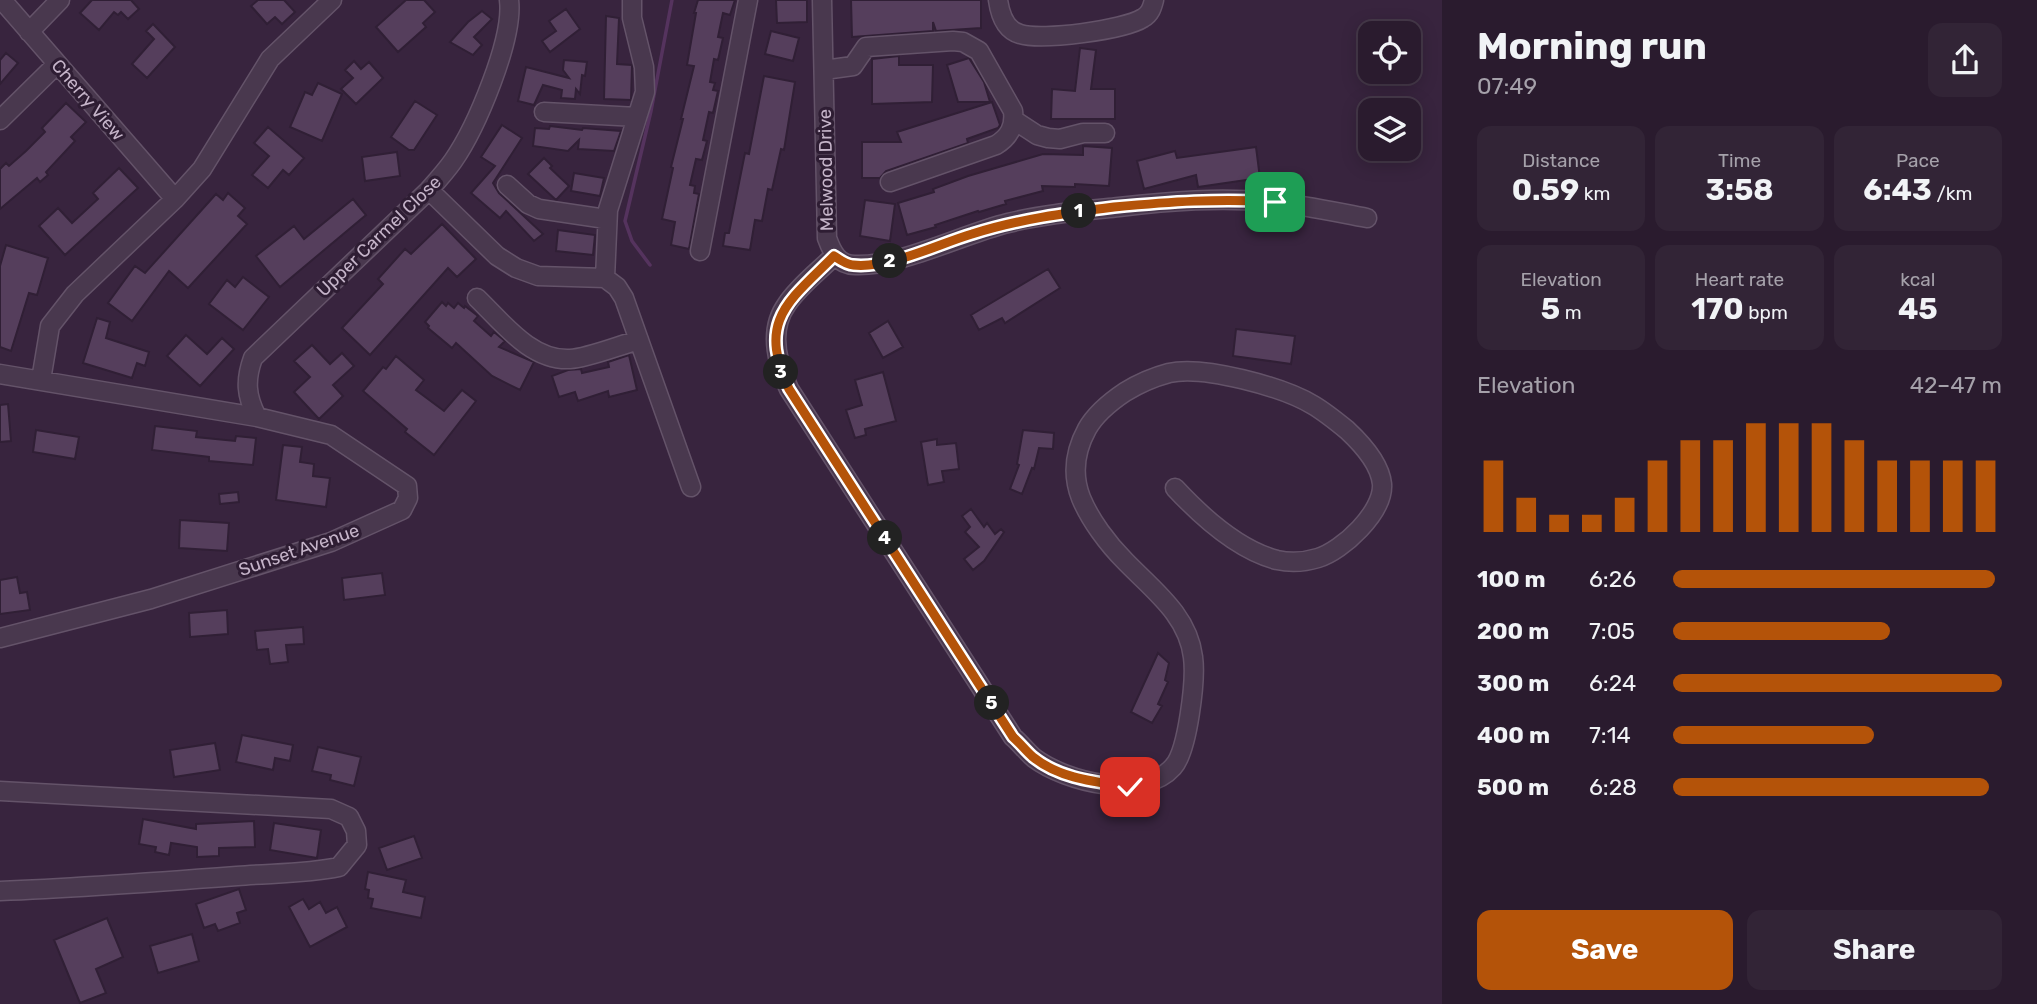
<!DOCTYPE html>
<html lang="en">
<head>
<meta charset="utf-8">
<style>
	body { margin:0; font-family:Rubik,sans-serif; background:#322436; color:#f1f3f6; height:100vh; display:flex; flex-direction:column; font-size:26px; white-space:nowrap }
	* { box-sizing:border-box; margin:0 }
	p { font-size:23px; color:#a5a1aa }
	.icon { flex:none; width:38px; height:38px; fill:none; stroke:currentColor; stroke-width:2; stroke-linecap:round; stroke-linejoin:round }
	.map { position:relative; flex:1; overflow:hidden }
	.sheet { display:flex; flex-direction:column; background:#2a1b2e; width:595px }
	.sheet>* { flex:none }
	.controls { position:absolute; left:1358px; top:21px; display:grid; gap:14px }
	.controls a { display:grid; place-items:center; width:63px; height:63px; border-radius:14px; background:#2a1b2e; box-shadow:0 4px 18px #0003,0 0 0 2px #46394a; font-size:35px }
	.pin { position:absolute; display:grid; place-items:center; width:60px; height:60px; color:#fff; margin:-30px; border-radius:14px; box-shadow:0 4px 10px #0006 }
	.km { position:absolute; width:35px; height:35px; margin:-18px; border-radius:50%; background:#222; color:#fff; font-size:19px; line-height:35px; text-align:center }
	.round { display:grid; place-items:center; flex:none; width:74px; height:74px; border-radius:14px; background:#322436 }
	.summary { display:flex; align-items:center; justify-content:space-between; height:119px; padding:0 35px }
	h1 { font-size:38px; font-weight:700; line-height:52px }
	.metrics { display:grid; grid-template-columns:repeat(3,1fr); gap:10px; height:119px; padding:7px 35px }
	.metrics div { display:grid; align-content:center; border-radius:14px; background:#322436; text-align:center }
	.metrics b { font-size:30px; font-weight:700 }
	.metrics small { font-size:19px; font-weight:400 }
	.metrics p { font-size:19px }
	.chart { height:196px; padding:14px 35px }
	.chart p { display:flex; justify-content:space-between }
	.chart svg { width:100%; height:126px; margin-top:7px; stroke:#b45309; stroke-width:6 }
	.primary-button { display:flex; gap:14px; margin-top:auto; padding:14px 35px }
	.primary-button a { flex:1; height:80px; border-radius:14px; background:#b45309; color:#fff; font-size:28px; font-weight:700; line-height:80px; text-align:center }
	.primary-button a+a { background:#322436; color:#f1f3f6 }
	ul { padding:0 35px; list-style:none; font-size:23px }
	li { display:grid; grid-template-columns:112px 84px 1fr; align-items:center; height:52px }
	li i { height:18px; border-radius:9px; background:#b45309 }
	main { display:flex; flex:1; min-height:0 }
	.map>svg:first-child { display:block }
</style>
</head>
<body>
<main>
<div class="map">
<svg width="1442" height="1004" viewBox="0 0 1442 1004">
	<rect width="100%" height="100%" fill="#38243e"/>
	<g fill="none" stroke-linecap="round" stroke-linejoin="round">
		<!-- stream -->
		<path stroke="#55335e" stroke-width="3.5" d="M 650,265 L 632,241 L 625,221 L 651,111 L 672,0"/>
	</g>
	<!-- building -->
	<path fill="#553e5c" stroke="#301f35" stroke-width="2" d="M 92,0 L 131,0 L 139,9 L 128,19 L 121,12 L 118,15 L 114,12 L 99,30 L 80,13 Z
		M 258,0 L 284,0 L 295,12 L 282,24 L 275,17 L 267,24 L 251,6 Z
		M 406,0 L 424,0 L 435,12 L 423,23 L 426,27 L 398,52 L 376,27 Z
		M 698,0 L 735,0 L 730,15 L 723,13 L 718,37 L 723,38 L 718,60 L 714,59 L 710,82 L 715,83 L 713,90 L 718,91 L 713,113 L 709,112 L 703,140 L 707,141 L 702,160 L 696,159 L 690,185 L 695,186 L 694,193 L 699,194 L 689,249 L 671,245 L 675,222 L 662,219 L 673,168 L 671,167 L 683,119 L 681,119 L 694,66 L 687,65 L 696,13 L 694,13 Z
		M 776,0 L 807,0 L 807,22 L 777,23 Z
		M 851,0 L 981,0 L 981,28 L 936,31 L 933,22 L 933,31 L 852,37 Z
		M 566,9 L 580,29 L 550,52 L 542,41 L 556,31 L 549,21 Z
		M 482,11 L 492,19 L 474,37 L 482,45 L 473,55 L 450,42 L 468,22 Z
		M 606,16 L 619,18 L 617,64 L 632,65 L 631,100 L 604,99 Z
		M 153,24 L 175,47 L 147,78 L 132,64 L 154,39 L 146,31 Z
		M 771,31 L 799,38 L 793,61 L 765,54 Z
		M 1080,48 L 1096,50 L 1091,89 L 1115,89 L 1115,119 L 1051,119 L 1052,89 L 1075,91 Z
		M 6,53 L 18,63 L 0,84 L 0,60 Z
		M 899,56 L 899,65 L 933,65 L 932,102 L 872,104 L 872,59 Z
		M 969,58 L 984,82 L 990,102 L 958,102 L 947,65 Z
		M 564,60 L 587,62 L 585,76 L 582,75 L 580,94 L 576,89 L 575,99 L 561,98 L 562,90 L 543,85 L 534,105 L 518,101 L 526,67 L 569,78 L 563,70 Z
		M 354,61 L 361,69 L 369,62 L 383,78 L 356,104 L 341,89 L 353,78 L 345,70 Z
		M 764,76 L 795,82 L 784,150 L 781,149 L 772,190 L 768,189 L 762,221 L 755,220 L 750,250 L 723,246 L 725,233 L 729,233 L 745,153 L 749,154 Z
		M 318,83 L 342,94 L 322,141 L 290,127 L 305,92 L 312,95 Z
		M 415,101 L 437,115 L 414,150 L 409,150 L 391,137 Z
		M 992,102 L 1000,125 L 998,128 L 967,139 L 968,143 L 886,171 L 880,178 L 862,178 L 862,142 L 901,142 L 897,132 Z
		M 66,103 L 86,122 L 71,137 L 75,141 L 46,172 L 48,175 L 40,182 L 37,178 L 0,209 L 0,169 L 6,163 L 9,166 L 26,151 L 45,132 L 42,128 Z
		M 502,125 L 522,138 L 493,183 L 499,193 L 543,234 L 534,241 L 506,211 L 500,218 L 471,193 L 495,166 L 481,157 Z
		M 550,126 L 582,130 L 583,128 L 621,131 L 614,151 L 578,149 L 579,140 L 568,151 L 533,146 L 535,128 L 549,129 Z
		M 268,127 L 304,158 L 289,175 L 283,170 L 268,188 L 252,175 L 269,156 L 254,143 Z
		M 1083,146 L 1112,148 L 1109,186 L 1075,184 L 1075,187 L 1042,186 L 1043,191 L 1005,201 L 1006,204 L 979,212 L 978,211 L 935,225 L 936,227 L 907,235 L 898,203 L 934,192 L 933,189 L 968,176 L 1043,154 L 1083,155 Z
		M 1256,147 L 1260,178 L 1198,187 L 1196,175 L 1144,189 L 1137,161 L 1175,151 L 1177,158 Z
		M 397,152 L 400,176 L 365,181 L 362,157 Z
		M 544,158 L 552,166 L 550,168 L 569,186 L 556,200 L 528,174 Z
		M 119,168 L 138,188 L 65,255 L 39,226 L 58,208 L 72,223 L 98,199 L 93,193 Z
		M 574,173 L 604,178 L 600,196 L 571,191 Z
		M 228,193 L 245,208 L 238,216 L 247,224 L 188,288 L 169,271 L 132,321 L 108,303 L 135,266 L 145,273 L 216,194 L 223,200 Z
		M 353,199 L 366,215 L 280,287 L 256,256 L 294,226 L 304,239 Z
		M 865,200 L 895,204 L 890,241 L 860,236 Z
		M 442,224 L 476,259 L 457,277 L 448,268 L 370,355 L 342,328 L 383,284 L 378,279 L 405,249 L 411,254 Z
		M 558,230 L 595,235 L 593,255 L 556,251 Z
		M 6,245 L 48,258 L 37,295 L 29,293 L 11,351 L 0,347 L 0,266 Z
		M 1048,269 L 1060,288 L 1005,323 L 1002,318 L 979,330 L 971,315 Z
		M 243,277 L 269,297 L 243,330 L 209,304 L 227,280 L 235,287 Z
		M 442,302 L 446,306 L 448,303 L 454,308 L 458,303 L 464,308 L 465,306 L 478,316 L 474,321 L 491,336 L 494,332 L 505,341 L 499,347 L 534,362 L 520,390 L 492,376 L 456,343 L 452,348 L 428,328 L 429,326 L 425,322 Z
		M 97,318 L 110,322 L 106,338 L 149,352 L 145,366 L 137,363 L 132,378 L 83,363 Z
		M 888,321 L 903,347 L 883,358 L 869,333 Z
		M 1236,329 L 1295,336 L 1291,364 L 1233,356 Z
		M 186,335 L 207,354 L 222,338 L 234,349 L 200,386 L 167,356 Z
		M 312,345 L 330,364 L 342,353 L 354,366 L 333,385 L 343,396 L 319,419 L 294,392 L 310,377 L 294,361 Z
		M 629,355 L 637,390 L 609,397 L 608,391 L 578,401 L 575,392 L 559,397 L 552,376 L 568,370 L 581,369 L 582,373 L 609,367 L 608,362 Z
		M 396,356 L 424,380 L 416,390 L 444,411 L 462,390 L 476,401 L 434,455 L 405,432 L 407,429 L 363,391 L 383,367 L 386,369 Z
		M 883,372 L 896,421 L 865,429 L 866,435 L 855,438 L 846,410 L 862,405 L 855,380 Z
		M 8,404 L 11,441 L 0,442 L 0,405 Z
		M 155,426 L 197,431 L 196,437 L 235,441 L 236,436 L 256,438 L 253,465 L 209,461 L 209,457 L 152,450 Z
		M 36,430 L 79,437 L 75,459 L 33,452 Z
		M 1023,430 L 1054,433 L 1053,449 L 1039,448 L 1034,469 L 1032,468 L 1022,494 L 1010,489 L 1019,465 L 1017,464 Z
		M 937,439 L 937,445 L 956,443 L 959,469 L 942,471 L 944,482 L 928,485 L 921,442 Z
		M 283,445 L 302,447 L 300,462 L 314,464 L 313,476 L 330,478 L 326,507 L 276,500 Z
		M 238,492 L 239,502 L 220,504 L 219,494 Z
		M 971,509 L 984,527 L 987,523 L 995,534 L 1001,529 L 1004,532 L 984,561 L 973,570 L 964,559 L 979,547 L 965,532 L 970,527 L 962,516 Z
		M 180,520 L 229,523 L 227,551 L 179,548 Z
		M 382,573 L 385,595 L 344,600 L 342,578 Z
		M 17,577 L 20,593 L 27,592 L 30,610 L 0,614 L 0,580 Z
		M 227,610 L 228,634 L 190,637 L 189,613 Z
		M 303,627 L 304,644 L 286,645 L 288,662 L 270,664 L 268,649 L 257,650 L 255,631 Z
		M 1158,653 L 1169,663 L 1165,680 L 1168,682 L 1158,704 L 1162,706 L 1152,723 L 1131,712 Z
		M 242,735 L 293,745 L 290,761 L 275,758 L 273,770 L 236,762 Z
		M 215,743 L 220,770 L 174,777 L 170,750 Z
		M 318,747 L 361,757 L 354,786 L 330,780 L 331,775 L 312,771 Z
		M 143,819 L 196,829 L 196,824 L 254,821 L 255,847 L 219,848 L 219,856 L 197,857 L 197,847 L 171,843 L 169,855 L 155,852 L 156,847 L 139,844 Z
		M 274,823 L 321,830 L 317,858 L 270,850 Z
		M 414,836 L 422,858 L 387,870 L 379,848 Z
		M 368,872 L 406,880 L 403,892 L 425,897 L 421,918 L 371,908 L 373,899 L 368,898 L 369,890 L 365,889 Z
		M 239,889 L 246,910 L 237,913 L 240,923 L 218,931 L 215,924 L 204,928 L 196,904 Z
		M 303,899 L 309,909 L 320,902 L 326,913 L 337,907 L 347,927 L 310,947 L 289,907 Z
		M 107,918 L 123,957 L 96,969 L 106,993 L 80,1003 L 54,940 Z
		M 192,934 L 199,961 L 158,973 L 150,946 Z"/>
	<g fill="none" stroke-linecap="round" stroke-linejoin="round">
		<defs>
			<path id="minor" d="M 2,0 L 175,199
				M 822,0 L 827,238 C 832,252 838,265 855,265 C 899,267 963,234 1008,223 C 1044,214 1081,211 1119,207 C 1170,201 1220,197 1272,202 C 1304,205 1335,212 1367,218
				M 998,0 C 1000,14 1005,30 1020,34 C 1042,41 1124,30 1143,18 C 1150,14 1152,8 1154,0
				M 29,32 L 60,0
				M 824,70 L 853,66 L 866,47 L 953,41 L 963,42 L 979,51 L 1013,111 C 1015,127 1009,137 996,145 L 890,182
				M 544,112 L 637,117
				M 0,120 L 57,64
				M 1014,120 L 1037,135 L 1048,138 L 1060,139 L 1083,133 L 1105,133
				M 507,185 L 528,204 L 539,209 L 606,219
				M 429,190 L 497,256 L 516,268 L 538,276 L 605,278 L 617,287 L 624,298 L 691,487
				M 700,251 L 748,0
				M 834,256 C 819,271 799,286 787,304 C 768,330 777,363 789,389 L 1013,737 C 1020,743 1027,752 1034,758 C 1066,782 1143,801 1173,767 C 1188,751 1196,679 1193,657 C 1188,615 1153,590 1125,561 C 1108,544 1090,520 1081,498 C 1072,475 1075,451 1087,429 C 1096,413 1110,402 1125,392 C 1138,384 1154,377 1169,373 C 1203,365 1283,387 1313,405 C 1325,412 1336,421 1347,430 C 1361,443 1380,464 1382,484 C 1384,512 1342,551 1318,558 C 1305,562 1291,563 1277,560 C 1238,550 1202,517 1175,488
				M 605,278 L 608,210 L 645,92 L 644,67 L 632,18 L 632,0
				M 477,298 C 503,323 531,361 570,359 C 588,358 620,345 639,340
				M 0,374 L 257,417 L 331,435 L 407,486 L 408,498 L 402,510 L 331,542 L 151,599 L 0,638
				M 41,380 L 50,326 L 75,294 L 175,199 L 202,169 L 270,59 L 332,0
				M 257,417 C 246,396 245,380 253,358 L 429,190 C 437,181 446,171 453,161 C 476,128 514,39 509,0
				M 0,791 L 331,809 L 349,817 L 356,831 L 357,845 L 339,867 C 305,874 271,873 237,876 C 158,882 79,888 0,891"/>
		</defs>
		<!-- minor casing -->
		<use href="#minor" stroke="#645369" stroke-width="21"/>
		<!-- minor -->
		<use href="#minor" stroke="#49384e" stroke-width="18"/>
	</g>
	<g fill="none" stroke-linecap="round" stroke-linejoin="round">
		<defs>
			<path id="route" d="M 1130,787 C 1097,782 1060,779 1033,757 C 1026,751 1020,743 1013,737 L 789,389 C 757,320 788,302 834,256 C 840,260 847,265 853,265 C 889,269 938,244 972,234 C 1019,219 1066,213 1114,207 C 1168,202 1220,198 1275,202"/>
		</defs>
		<!-- route casing -->
		<use href="#route" stroke="#fff" stroke-width="14"/>
		<!-- route -->
		<use href="#route" stroke="#b45309" stroke-width="9"/>
	</g>
	<g text-anchor="middle" stroke-width="6" stroke-linejoin="round" paint-order="stroke">
		<!-- street labels -->
		<g font-size="18" fill="#c5b4c9" stroke="#2e1d33">
			<text transform="translate(88 100) rotate(49)" y="6">Cherry View</text>
			<text transform="translate(826 170) rotate(-91)" y="6">Melwood Drive</text>
			<text transform="translate(379 236) rotate(-44)" y="6">Upper Carmel Close</text>
			<text transform="translate(299 550) rotate(-19)" y="6">Sunset Avenue</text>
		</g>
	</g>
</svg>
<div class="controls">
<a><svg class="icon" aria-label="locate" viewBox="0 0 24 24"><circle cx="12" cy="12" r="6"/><path d="M12 2v4M12 18v4M2 12h4M18 12h4"/></svg></a>
<a><svg class="icon" aria-label="layers" viewBox="0 0 24 24"><path d="M12 4l9 5-9 5-9-5zM3 14l9 5 9-5"/></svg></a>
</div>
<div class="pin" style="left:1275px;top:202px;background:#1e9e55"><svg class="icon" aria-label="arrive" viewBox="0 0 24 24"><path d="M6 21V4h12l-3 4 3 4H6"/></svg></div>
<div class="pin" style="left:1130px;top:787px;background:#d93025"><svg class="icon" aria-label="check" viewBox="0 0 24 24"><path d="M5 12l5 5 9-10"/></svg></div>
<b class="km" style="left:1079px;top:211px">1</b>
<b class="km" style="left:890px;top:261px">2</b>
<b class="km" style="left:781px;top:372px">3</b>
<b class="km" style="left:885px;top:538px">4</b>
<b class="km" style="left:992px;top:703px">5</b>
</div>
<section class="sheet">
<div class="summary"><div><h1>Morning run</h1><p>07:49</p></div><a class="round"><svg class="icon" aria-label="share" viewBox="0 0 24 24"><path d="M12 15V3M7 8l5-5 5 5M5 13v7h14v-7"/></svg></a></div>
<div class="metrics">
<div><p>Distance</p><b>0.59<small> km</small></b></div>
<div><p>Time</p><b>3:58</b></div>
<div><p>Pace</p><b>6:43<small> /km</small></b></div>
</div>
<div class="metrics">
<div><p>Elevation</p><b>5<small> m</small></b></div>
<div><p>Heart rate</p><b>170<small> bpm</small></b></div>
<div><p>kcal</p><b>45</b></div>
</div>
<div class="chart"><p><span>Elevation</span>42–47 m</p>
<svg viewBox="0 0 160 44" preserveAspectRatio="none"><path d="M5 44V19M15 44V32M25 44V38M35 44V38M45 44V32M55 44V19M65 44V12M75 44V12M85 44V6M95 44V6M105 44V6M115 44V12M125 44V19M135 44V19M145 44V19M155 44V19"/></svg>
</div>
<ul>
<li><b>100 m</b>6:26<i style="width:98%"></i></li>
<li><b>200 m</b>7:05<i style="width:66%"></i></li>
<li><b>300 m</b>6:24<i style="width:100%"></i></li>
<li><b>400 m</b>7:14<i style="width:61%"></i></li>
<li><b>500 m</b>6:28<i style="width:96%"></i></li>
</ul>
<div class="primary-button"><a>Save</a><a>Share</a></div>
</section>
</main>
</body>
</html>
